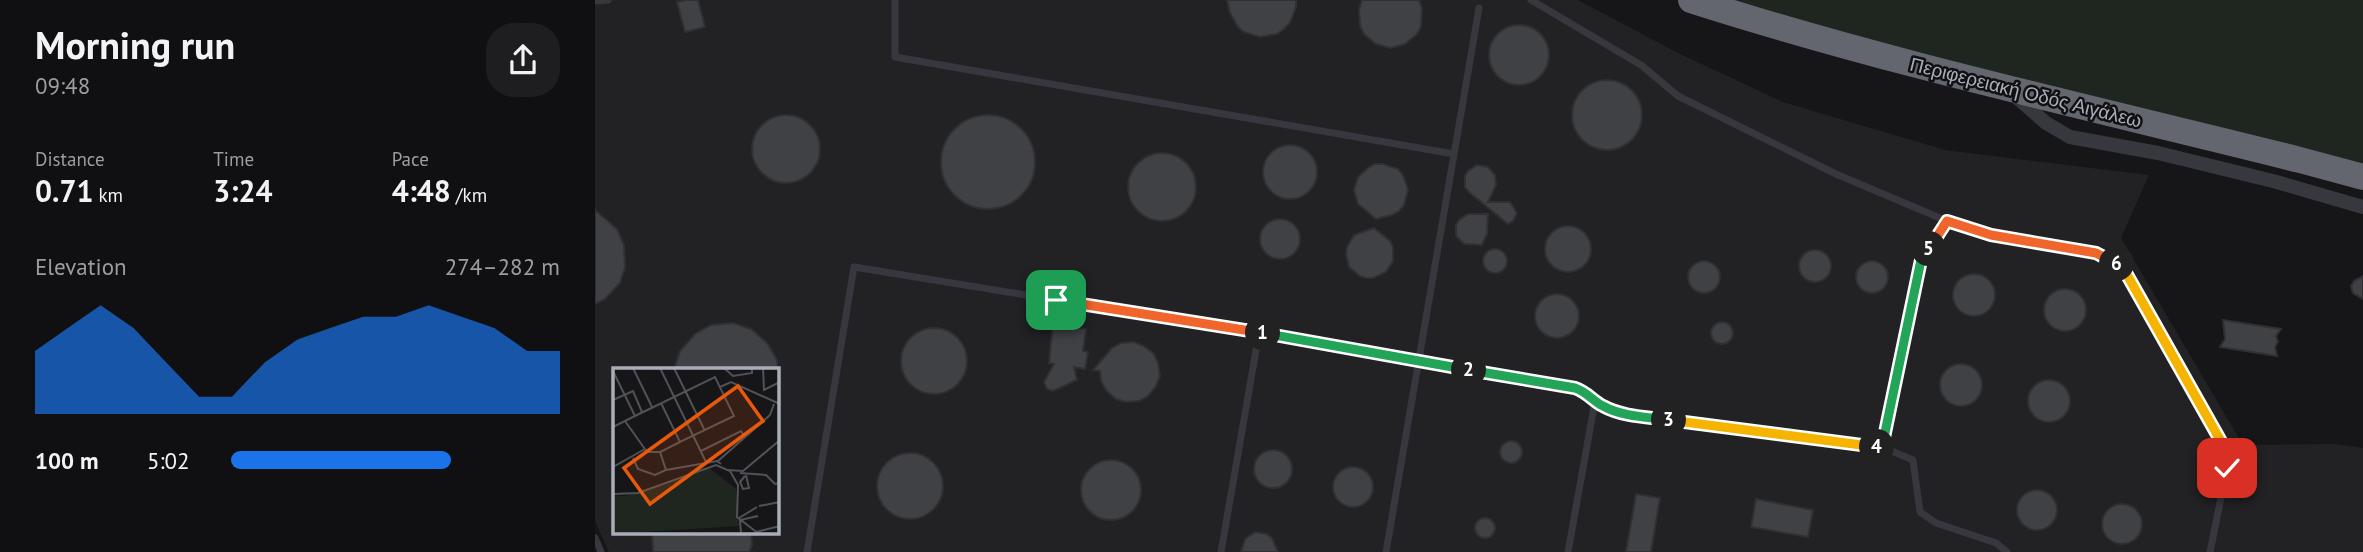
<!DOCTYPE html>
<html lang="en">
<head>
<meta charset="utf-8">
<style>
	body { margin:0; font-family:"PT Sans",sans-serif; background:#1e1e20; color:#f1f3f6; height:100vh; display:flex; flex-direction:column; font-size:26px; white-space:nowrap }
	* { box-sizing:border-box; margin:0 }
	p { font-size:23px; color:#9c9d9f }
	.icon { flex:none; width:38px; height:38px; fill:none; stroke:currentColor; stroke-width:2; stroke-linecap:round; stroke-linejoin:round }
	.map { position:relative; flex:1; overflow:hidden }
	.drawer { display:flex; flex-direction:column; background:#101012; width:595px }
	.drawer>* { flex:none }
	.pin { position:absolute; display:grid; place-items:center; width:60px; height:60px; color:#fff; margin:-30px; border-radius:14px; box-shadow:0 4px 10px #0006 }
	.km { position:absolute; width:35px; height:35px; margin:-18px; border-radius:50%; background:#222; color:#fff; font-size:19px; line-height:35px; text-align:center }
	.round { display:grid; place-items:center; flex:none; width:74px; height:74px; border-radius:28px; background:#1e1e20 }
	.head { display:flex; align-items:center; justify-content:space-between; height:119px; padding:0 35px }
	h1 { font-size:38px; font-weight:700; line-height:52px }
	.metrics { display:grid; grid-template-columns:repeat(3,1fr); gap:10px; height:119px; padding:7px 35px }
	.metrics div { display:grid; align-content:center }
	.metrics b { font-size:30px; font-weight:700 }
	.metrics small { font-size:19px; font-weight:400 }
	.metrics p { font-size:19px }
	.chart { height:196px; padding:14px 35px }
	.chart p { display:flex; justify-content:space-between }
	.chart svg { width:100%; height:126px; margin-top:7px; fill:#1a73e8; opacity:.7 }
	ul { padding:0 35px; list-style:none; font-size:23px }
	li { display:grid; grid-template-columns:112px 84px 1fr; align-items:center; height:52px }
	li i { height:18px; border-radius:9px; background:#1a73e8 }
	main { display:flex; flex:1; min-height:0 }
	.map>svg:first-child { display:block }
</style>
</head>
<body>
<main>
<section class="drawer">
<div class="head"><div><h1>Morning run</h1><p>09:48</p></div><a class="round"><svg class="icon" aria-label="share" viewBox="0 0 24 24"><path d="M12 15V3M7 8l5-5 5 5M5 13v7h14v-7"/></svg></a></div>
<div class="metrics">
<div><p>Distance</p><b>0.71<small> km</small></b></div>
<div><p>Time</p><b>3:24</b></div>
<div><p>Pace</p><b>4:48<small> /km</small></b></div>
</div>
<div class="chart"><p><span>Elevation</span>274–282 m</p>
<svg viewBox="0 0 160 44" preserveAspectRatio="none"><path d="M0 44V22L10 14L20 6L30 14L40 26L50 38L60 38L70 26L80 18L90 14L100 10L110 10L120 6L130 10L140 14L150 22L160 22V44z"/></svg>
</div>
<ul>
<li><b>100 m</b>5:02<i style="width:67%"></i></li>
</ul>
</section>
<div class="map">
<svg width="1768" height="552" viewBox="0 0 1768 552">
	<rect width="100%" height="100%" fill="#161618"/>
	<!-- built -->
	<path fill="#222225" fill-rule="evenodd" d="M 0,0 L 983,0 L 1083,53 L 1188,102 L 1350,150 L 1554,175 L 1526,238 L 1648,445 L 1740,444 L 1768,448 L 1768,552 L 14,552 L 0,521 ZM 19,370 L 182,370 L 182,533 L 19,533 Z"/>
	<!-- green -->
	<path fill="#1e261f" d="M 1135,0 L 1768,0 L 1768,164 L 1321,56 Z"/>
	<!-- building -->
	<path fill="#404145" stroke="#303034" stroke-width="2" d="M 91,0 L 103,0 L 110,27 L 90,32 L 82,2 Z
		M 632,0 L 701,0 L 701,7 L 695,23 L 689,29 L 682,34 L 665,37 L 649,32 L 643,27 L 635,13 Z
		M 767,0 L 824,0 L 827,9 L 826,27 L 822,34 L 810,44 L 796,48 L 781,44 L 769,34 L 765,26 L 764,9 Z
		M894 55a30 30 0 1 1 60 0a30 30 0 1 1-60 0Z
		M977 115a35 35 0 1 1 70 0a35 35 0 1 1-70 0Z
		M157 149a34 34 0 1 1 68 0a34 34 0 1 1-68 0Z
		M346 162a47 47 0 1 1 94 0a47 47 0 1 1-94 0Z
		M668 172a27 27 0 1 1 54 0a27 27 0 1 1-54 0Z
		M533 187a34 34 0 1 1 68 0a34 34 0 1 1-68 0Z
		M 780,164 L 788,164 L 803,169 L 808,175 L 813,190 L 809,205 L 804,211 L 797,215 L 781,219 L 763,204 L 759,190 L 763,177 L 774,167 Z
		M 882,165 L 893,167 L 900,175 L 901,185 L 893,202 L 915,202 L 922,213 L 918,221 L 913,224 L 874,192 L 870,187 L 870,176 L 873,171 Z
		M 0,210 L 22,229 L 29,245 L 30,267 L 25,283 L 10,299 L 0,304 Z
		M 873,214 L 893,214 L 892,234 L 887,245 L 869,244 L 861,236 L 861,225 L 864,220 Z
		M665 239a20 20 0 1 1 40 0a20 20 0 1 1-40 0Z
		M950 249a23 23 0 1 1 46 0a23 23 0 1 1-46 0Z
		M 779,228 L 795,241 L 798,247 L 798,261 L 791,272 L 778,278 L 771,278 L 765,276 L 754,267 L 751,254 L 752,247 L 759,235 Z
		M888 261a12 12 0 1 1 24 0a12 12 0 1 1-24 0Z
		M1204 266a16 16 0 1 1 32 0a16 16 0 1 1-32 0Z
		M1093 277a16 16 0 1 1 32 0a16 16 0 1 1-32 0Z
		M1261 277a16 16 0 1 1 32 0a16 16 0 1 1-32 0Z
		M1358 295a21 21 0 1 1 42 0a21 21 0 1 1-42 0Z
		M 1768,276 L 1768,299 L 1758,293 L 1756,286 L 1759,281 Z
		M1449 310a21 21 0 1 1 42 0a21 21 0 1 1-42 0Z
		M940 316a22 22 0 1 1 44 0a22 22 0 1 1-44 0Z
		M 1628,320 L 1686,329 L 1681,336 L 1683,342 L 1680,347 L 1682,356 L 1625,347 L 1630,339 Z
		M1116 333a11 11 0 1 1 22 0a11 11 0 1 1-22 0Z
		M 138,323 L 156,329 L 173,344 L 182,360 L 183,370 L 79,370 L 85,351 L 100,334 L 116,325 Z
		M 458,323 L 491,329 L 488,351 L 493,352 L 490,369 L 479,367 L 482,380 L 458,391 L 452,389 L 449,382 L 459,364 L 454,363 Z
		M306 361a33 33 0 1 1 66 0a33 33 0 1 1-66 0Z
		M 539,342 L 549,346 L 559,354 L 563,363 L 565,376 L 561,386 L 553,396 L 544,401 L 531,402 L 521,399 L 511,390 L 506,381 L 505,371 L 498,370 L 517,348 L 526,343 Z
		M1345 385a21 21 0 1 1 42 0a21 21 0 1 1-42 0Z
		M1433 401a21 21 0 1 1 42 0a21 21 0 1 1-42 0Z
		M905 452a11 11 0 1 1 22 0a11 11 0 1 1-22 0Z
		M659 469a19 19 0 1 1 38 0a19 19 0 1 1-38 0Z
		M282 486a33 33 0 1 1 66 0a33 33 0 1 1-66 0Z
		M486 490a30 30 0 1 1 60 0a30 30 0 1 1-60 0Z
		M738 487a20 20 0 1 1 40 0a20 20 0 1 1-40 0Z
		M1422 510a20 20 0 1 1 40 0a20 20 0 1 1-40 0Z
		M 1041,494 L 1065,498 L 1056,552 L 1031,552 Z
		M 1161,499 L 1218,510 L 1213,537 L 1156,527 Z
		M1507 524a20 20 0 1 1 40 0a20 20 0 1 1-40 0Z
		M880 528a10 10 0 1 1 20 0a10 10 0 1 1-20 0Z
		M 660,532 L 672,534 L 677,538 L 683,552 L 646,552 L 650,539 Z
		M 57,533 L 156,533 L 157,545 L 154,552 L 58,552 Z"/>
	<g fill="none" stroke-linecap="round" stroke-linejoin="round">
		<!-- lane -->
		<path stroke="#37383d" stroke-width="7" d="M 300,0 L 300,57 L 859,154
			M 936,0 L 1046,65 L 1083,96 L 1241,174 L 1352,221
			M 0,1 L 13,0
			M 1000,401 L 1024,413 L 1287,447 L 1326,260 L 1352,221 L 1396,235 L 1501,253 L 1520,262 L 1531,273 L 1628,445 L 1632,468 L 1615,552
			M 1287,447 L 1318,460 L 1325,512 L 1341,523 L 1401,543 L 1412,552
			M 0,538 L 6,552
			M 212,552 L 259,267 L 664,333 L 980,388 L 990,392 L 1000,401 L 973,552
			M 626,552 L 664,333
			M 791,552 L 884,8"/>
		<!-- street -->
		<path stroke="#37383d" stroke-width="14" d="M 1418,94 L 1451,123 L 1475,137 L 1563,153 L 1678,181 L 1768,207"/>
		<!-- highway -->
		<path stroke="#63666e" stroke-width="26" d="M 1096,0 C 1296,64 1502,109 1705,160 L 1768,177"/>
	</g>
	<g fill="none" stroke-linecap="round" stroke-linejoin="round">
		<defs>
			<path id="split-1" d="M 461,300 L 668,333"/>
			<path id="split-2" d="M 668,333 L 874,370"/>
			<path id="split-3" d="M 874,370 L 980,388 C 992,392 998,401 1008,406 C 1028,417 1053,417 1074,420"/>
			<path id="split-4" d="M 1074,420 L 1282,447"/>
			<path id="split-5" d="M 1282,447 L 1287,447 L 1326,260 L 1334,249"/>
			<path id="split-6" d="M 1334,249 L 1352,221 L 1396,235 L 1501,253 L 1522,264"/>
			<path id="split-7" d="M 1522,264 L 1531,273 L 1628,445 L 1632,468"/>
		</defs>
		<!-- split-1 casing -->
		<use href="#split-1" stroke="#fff" stroke-width="14"/>
		<!-- split-2 casing -->
		<use href="#split-2" stroke="#fff" stroke-width="14"/>
		<!-- split-3 casing -->
		<use href="#split-3" stroke="#fff" stroke-width="14"/>
		<!-- split-4 casing -->
		<use href="#split-4" stroke="#fff" stroke-width="14"/>
		<!-- split-5 casing -->
		<use href="#split-5" stroke="#fff" stroke-width="14"/>
		<!-- split-6 casing -->
		<use href="#split-6" stroke="#fff" stroke-width="14"/>
		<!-- split-7 casing -->
		<use href="#split-7" stroke="#fff" stroke-width="14"/>
		<!-- split-1 -->
		<use href="#split-1" stroke="#f0652b" stroke-width="9"/>
		<!-- split-2 -->
		<use href="#split-2" stroke="#22a559" stroke-width="9"/>
		<!-- split-3 -->
		<use href="#split-3" stroke="#22a559" stroke-width="9"/>
		<!-- split-4 -->
		<use href="#split-4" stroke="#f5b400" stroke-width="9"/>
		<!-- split-5 -->
		<use href="#split-5" stroke="#22a559" stroke-width="9"/>
		<!-- split-6 -->
		<use href="#split-6" stroke="#f0652b" stroke-width="9"/>
		<!-- split-7 -->
		<use href="#split-7" stroke="#f5b400" stroke-width="9"/>
	</g>
	<g text-anchor="middle" stroke-width="5" stroke-linejoin="round" paint-order="stroke">
		<!-- street labels -->
		<g font-size="19" fill="#a8adb8" stroke="#111113">
			<text transform="translate(1431 92) rotate(14)" y="7">Περιφερειακή Οδός Αιγάλεω</text>
		</g>
	</g>
	<!-- overview -->
	<g transform="translate(18 368)">
		<rect width="166" height="166" fill="#161618"/>
		<path d="M 95,99 L 123,121 L 126,158 L 0,166 L 0,127 L 12,128 Z" fill="#1e261f"/>
		<path fill="none" stroke="#505258" stroke-width="2" d="M 20,0 L 39,39M 47,0 L 93,94M 61,0 L 92,63M 111,0 L 120,8 L 139,5 L 139,0M 150,0 L 151,22 L 167,14M 0,3 L 22,48 L 0,59M 107,19 L 118,14 L 167,36M 0,32 L 20,23 L 29,44M 22,48 L 102,9 L 121,48 L 67,74 L 48,35M 12,53 L 34,84 L 47,84M 88,83 L 128,63 L 132,69M 20,90 L 25,101 L 42,107 L 53,102 L 47,84 L 67,74M 105,93 L 157,47 L 161,36M 0,99 L 32,81M 53,102 L 104,93 L 108,96M 115,102 L 130,103 L 167,72M 127,105 L 153,107 L 162,116 L 167,115M 132,108 L 127,114 L 130,121 L 136,120 L 133,107M 0,126 L 25,125 L 103,97 L 117,103 L 125,117 L 124,149 L 146,166M 146,138 L 167,134M 126,150 L 144,139M 143,164 L 167,158M 128,166 L 127,152 L 145,148"/>
		<path fill="#e8590c" fill-opacity="0.15" stroke="#e8590c" stroke-width="3.5" d="M 125,18 L 150,53 L 37,136 L 11,100 Z"/>
		<rect width="166" height="166" fill="none" stroke="#a8adb8" stroke-width="3.5"/>
	</g>
</svg>
<div class="pin" style="left:461px;top:300px;background:#1e9e55"><svg class="icon" aria-label="arrive" viewBox="0 0 24 24"><path d="M6 21V4h12l-3 4 3 4H6"/></svg></div>
<div class="pin" style="left:1632px;top:468px;background:#d93025"><svg class="icon" aria-label="check" viewBox="0 0 24 24"><path d="M5 12l5 5 9-10"/></svg></div>
<b class="km" style="left:668px;top:333px">1</b>
<b class="km" style="left:874px;top:370px">2</b>
<b class="km" style="left:1074px;top:420px">3</b>
<b class="km" style="left:1282px;top:447px">4</b>
<b class="km" style="left:1334px;top:249px">5</b>
<b class="km" style="left:1522px;top:264px">6</b>
</div>
</main>
</body>
</html>
